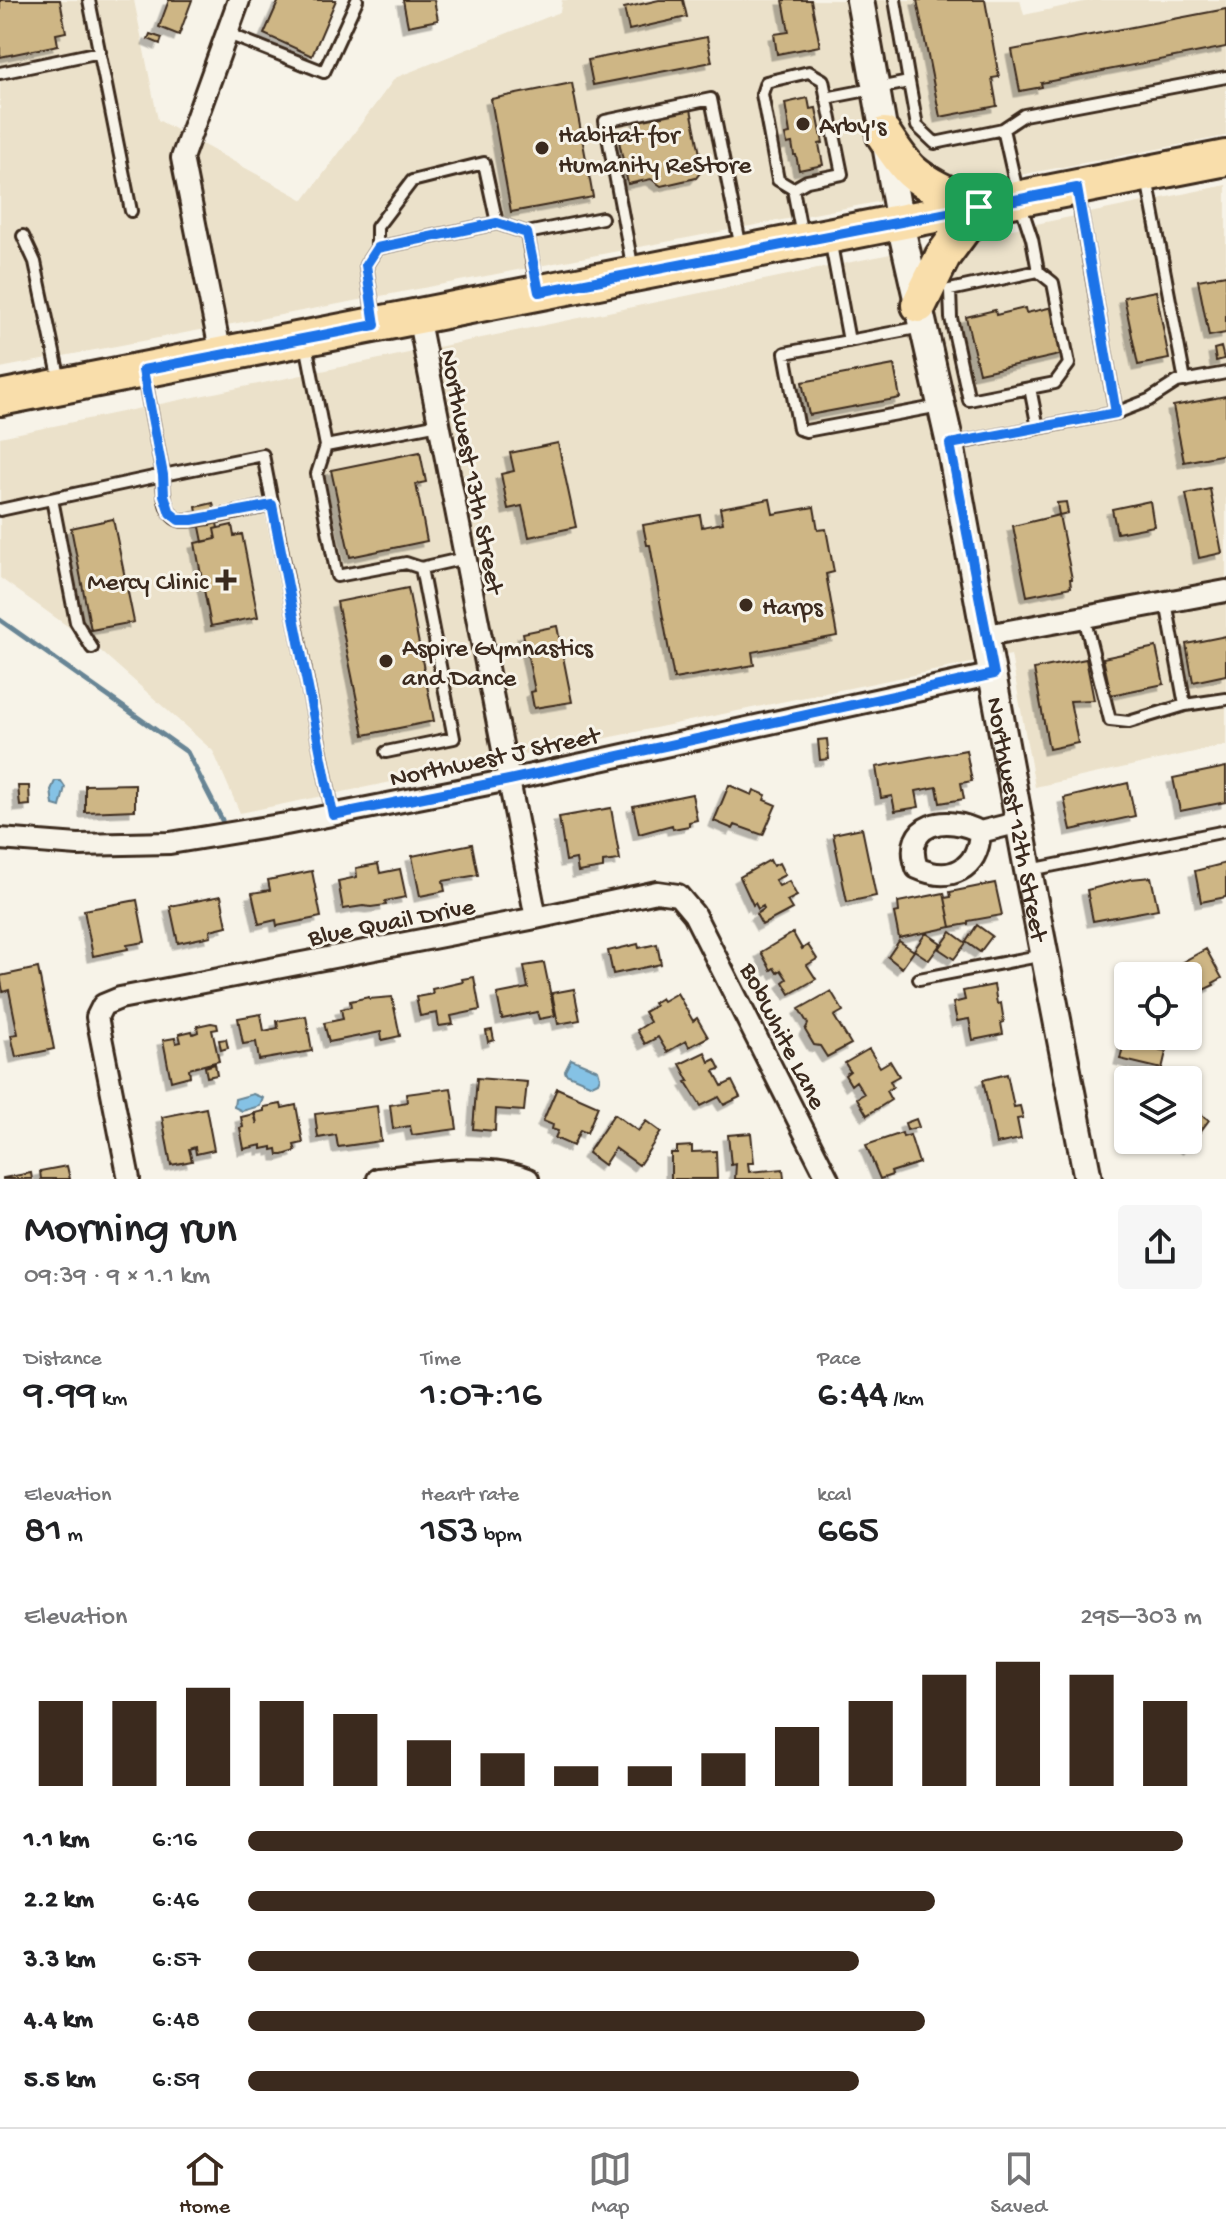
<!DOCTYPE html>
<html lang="en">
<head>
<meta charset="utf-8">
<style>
	body { margin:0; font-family:"Gochi Hand",sans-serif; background:#f6f6f6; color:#202124; height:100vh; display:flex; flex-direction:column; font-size:30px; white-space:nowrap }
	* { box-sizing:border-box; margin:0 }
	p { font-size:26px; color:#757577 }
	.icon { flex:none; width:44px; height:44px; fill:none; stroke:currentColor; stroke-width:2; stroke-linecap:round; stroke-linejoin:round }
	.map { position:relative; height:1179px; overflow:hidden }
	.side { display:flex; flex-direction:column; background:#fff; flex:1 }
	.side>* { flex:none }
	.tools { position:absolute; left:1114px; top:962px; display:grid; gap:16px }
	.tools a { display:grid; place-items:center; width:88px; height:88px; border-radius:8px; background:#fff; box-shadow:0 2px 6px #0004; font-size:40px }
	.pin { position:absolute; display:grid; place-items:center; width:68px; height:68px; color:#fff; margin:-34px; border-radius:16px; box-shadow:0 4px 12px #0006 }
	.round { display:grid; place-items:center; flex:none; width:84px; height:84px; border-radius:8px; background:#f6f6f6 }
	.summary { display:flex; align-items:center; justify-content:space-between; height:136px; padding:0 24px }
	h1 { font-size:44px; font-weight:600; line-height:60px }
	.figures { display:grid; grid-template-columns:repeat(3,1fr); gap:12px; height:136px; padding:8px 24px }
	.figures div { display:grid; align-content:center }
	.figures b { font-size:40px; font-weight:600 }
	.figures small { font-size:22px; font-weight:400 }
	.figures p { font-size:22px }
	.chart { height:224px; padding:16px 24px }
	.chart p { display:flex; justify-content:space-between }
	.chart svg { width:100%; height:144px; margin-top:8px; stroke:#3b2a1e; stroke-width:6 }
	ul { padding:0 24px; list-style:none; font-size:26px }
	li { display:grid; grid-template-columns:128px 96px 1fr; align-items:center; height:60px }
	li i { height:20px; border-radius:10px; background:#3b2a1e }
	.tab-bar { display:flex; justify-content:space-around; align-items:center; height:112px; border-top:2px solid #e0e0e0; background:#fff; font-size:22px; color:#757577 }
	.tab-bar a { display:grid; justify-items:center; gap:4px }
	.tab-bar .current { color:#3b2a1e }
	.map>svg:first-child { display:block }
</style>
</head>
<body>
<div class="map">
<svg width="1226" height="1179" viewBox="0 0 1226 1179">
	<defs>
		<filter id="shadow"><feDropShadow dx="-5.5" dy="5.5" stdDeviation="0" flood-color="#0004"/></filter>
	</defs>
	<rect width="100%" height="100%" fill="#f7f3e8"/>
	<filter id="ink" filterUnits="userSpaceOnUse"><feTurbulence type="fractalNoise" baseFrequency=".0125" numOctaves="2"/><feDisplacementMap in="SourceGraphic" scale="16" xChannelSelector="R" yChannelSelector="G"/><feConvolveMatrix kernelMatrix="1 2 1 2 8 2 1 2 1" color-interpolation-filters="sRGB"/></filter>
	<g filter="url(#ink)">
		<!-- built -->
		<path fill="#ebe1ca" d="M 0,0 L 134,0 L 158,120 L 304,200 L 395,78 L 560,12 L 562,0 L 1020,0 L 1024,15 L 1093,0 L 1226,0 L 1226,136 L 0,368 Z
			M 1226,185 L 1226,745 L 1035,787 L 1011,655 L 240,813 L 213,751 L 94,645 L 0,578 L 0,437 Z"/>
		<!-- water -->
		<path fill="#85c2e5" stroke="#678595" stroke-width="2" d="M 55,781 L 61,781 L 65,787 L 60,807 L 53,805 L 51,790 Z
			M 571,1059 L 598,1070 L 600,1077 L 598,1082 L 592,1085 L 566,1074 L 565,1071 Z
			M 253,1094 L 263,1098 L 260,1106 L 242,1111 L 234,1107 L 235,1099 Z"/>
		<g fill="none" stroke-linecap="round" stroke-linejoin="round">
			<!-- stream -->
			<path stroke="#678595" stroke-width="5" d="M 0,620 L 187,752 L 222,820"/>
		</g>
		<!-- building -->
		<path fill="#ceb685" stroke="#3b2a1e" stroke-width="2" filter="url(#shadow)" d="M 0,0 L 60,0 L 66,32 L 56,34 L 58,45 L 0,57 Z
			M 169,0 L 192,0 L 179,35 L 159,27 Z
			M 279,0 L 336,0 L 312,56 L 264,34 Z
			M 403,0 L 434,0 L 438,20 L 408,26 Z
			M 659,0 L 683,0 L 687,17 L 629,30 L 624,8 Z
			M 783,0 L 811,0 L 820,46 L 777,54 L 774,34 L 789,32 Z
			M 917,0 L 985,0 L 999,77 L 992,78 L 997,106 L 940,117 Z
			M 1226,9 L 1226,47 L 1041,83 L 1042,87 L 1020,91 L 1012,50 Z
			M 150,34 L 162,38 L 160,44 L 148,39 Z
			M 707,37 L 712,62 L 593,85 L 588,60 Z
			M 572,83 L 593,197 L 511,212 L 491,99 Z
			M 808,98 L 810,109 L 816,108 L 823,143 L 819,144 L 823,165 L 799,170 L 796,155 L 794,155 L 792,143 L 787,144 L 785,135 L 790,134 L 785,103 Z
			M 691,109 L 703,169 L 696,178 L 661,186 L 651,179 L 628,184 L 619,141 L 642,137 L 638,119 Z
			M 1226,275 L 1226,333 L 1209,336 L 1198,280 Z
			M 1156,291 L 1169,359 L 1138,365 L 1124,297 Z
			M 1053,307 L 1064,354 L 979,373 L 966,317 L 995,310 L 996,315 L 1025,308 L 1026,313 Z
			M 1221,347 L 1224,359 L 1216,361 L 1214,349 Z
			M 894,365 L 900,398 L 809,415 L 802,382 Z
			M 1226,396 L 1226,454 L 1184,462 L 1173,406 Z
			M 558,443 L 576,527 L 529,537 L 522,506 L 508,509 L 501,474 L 514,471 L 510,453 Z
			M 420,452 L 426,482 L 416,484 L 427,541 L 350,557 L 331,470 Z
			M 1210,489 L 1222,553 L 1199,558 L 1186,494 Z
			M 770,499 L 773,514 L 814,507 L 818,530 L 826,529 L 834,572 L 826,574 L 837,636 L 752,652 L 754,665 L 674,679 L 650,545 L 647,545 L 643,525 L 700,515 L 702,527 L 723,523 L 720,508 Z
			M 1150,501 L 1154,526 L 1117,533 L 1112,509 Z
			M 1066,502 L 1068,513 L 1059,515 L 1057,503 Z
			M 213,503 L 218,528 L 214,529 L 216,539 L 203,542 L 196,507 Z
			M 1059,515 L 1072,579 L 1070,579 L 1071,587 L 1027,596 L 1013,526 Z
			M 113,519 L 134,622 L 91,630 L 71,528 Z
			M 232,525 L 234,536 L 242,534 L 258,617 L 211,626 L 195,543 L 216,539 L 214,529 Z
			M 408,588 L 434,721 L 364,735 L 337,602 Z
			M 557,626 L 572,702 L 534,708 L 531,692 L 535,691 L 523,633 Z
			M 1226,636 L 1226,675 L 1193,682 L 1186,644 Z
			M 1156,647 L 1164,684 L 1111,695 L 1103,658 Z
			M 1086,659 L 1094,700 L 1070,701 L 1078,743 L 1049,749 L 1034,669 Z
			M 827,739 L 829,759 L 820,760 L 818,740 Z
			M 966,750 L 972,781 L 961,783 L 964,799 L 940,803 L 937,787 L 916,791 L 919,807 L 895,811 L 892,796 L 881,798 L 876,767 Z
			M 1226,767 L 1226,802 L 1180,811 L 1173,778 Z
			M 1128,783 L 1135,816 L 1071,830 L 1064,798 Z
			M 135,784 L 135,810 L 85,812 L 85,785 Z
			M 729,785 L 752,795 L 754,790 L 766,795 L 764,800 L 776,805 L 763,835 L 735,825 L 733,829 L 714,821 Z
			M 18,786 L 29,786 L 30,805 L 20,806 Z
			M 692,794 L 697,820 L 689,822 L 689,826 L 673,829 L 672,825 L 639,834 L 633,806 Z
			M 611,808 L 620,860 L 603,862 L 603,868 L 578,872 L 576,859 L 566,861 L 559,817 Z
			M 862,828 L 876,896 L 847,902 L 833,834 Z
			M 472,844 L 478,875 L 443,881 L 445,891 L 420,896 L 412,856 Z
			M 770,860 L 773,866 L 779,863 L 785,875 L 775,880 L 779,886 L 789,881 L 797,896 L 787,901 L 792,909 L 762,925 L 756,914 L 764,909 L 763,906 L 758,909 L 755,903 L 753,905 L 740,877 Z
			M 1226,863 L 1226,897 L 1201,902 L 1195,871 Z
			M 378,864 L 380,873 L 400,869 L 406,897 L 385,901 L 386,905 L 371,907 L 363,906 L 343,909 L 338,881 L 357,877 L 356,868 Z
			M 312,871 L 321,917 L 277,926 L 276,920 L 259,924 L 252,893 L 270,890 L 268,880 Z
			M 1151,877 L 1158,909 L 1093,921 L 1087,890 L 1131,879 Z
			M 995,883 L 1002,915 L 968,921 L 968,924 L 951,927 L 945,898 L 951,897 L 950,892 Z
			M 944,893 L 951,927 L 899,938 L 894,913 L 899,912 L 898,902 Z
			M 221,896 L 227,926 L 210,930 L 211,936 L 178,943 L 170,906 Z
			M 137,900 L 145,942 L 127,945 L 128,949 L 93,956 L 84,910 Z
			M 977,925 L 992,936 L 980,952 L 966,942 Z
			M 951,932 L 966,943 L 954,959 L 939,949 Z
			M 793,933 L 802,949 L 808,945 L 817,959 L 807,965 L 816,979 L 790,994 L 783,982 L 787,979 L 781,970 L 777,973 L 774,968 L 771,970 L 761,952 Z
			M 926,933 L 941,943 L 929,960 L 914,950 Z
			M 899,941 L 914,951 L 902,968 L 888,957 Z
			M 638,944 L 639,948 L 657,944 L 661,964 L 613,974 L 608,951 Z
			M 1206,949 L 1222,978 L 1213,983 L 1214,985 L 1188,997 L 1188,976 L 1162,976 L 1161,974 Z
			M 544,963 L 555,1016 L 539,1019 L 537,1012 L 502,1019 L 497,994 L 528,988 L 524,966 Z
			M 38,968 L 54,1049 L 16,1057 L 11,1035 L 18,1034 L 15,1020 L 9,990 L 3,992 L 0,976 Z
			M 474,977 L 480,1010 L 451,1016 L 453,1024 L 439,1026 L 437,1013 L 420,1016 L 416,997 L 433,994 L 432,989 L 463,982 L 462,979 Z
			M 994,985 L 997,1004 L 1001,1003 L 1004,1022 L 1001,1023 L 1003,1034 L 973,1040 L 969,1019 L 957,1021 L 953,1003 L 965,1000 L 963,991 Z
			M 574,989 L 580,1020 L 558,1024 L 552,993 Z
			M 831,991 L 843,1011 L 834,1016 L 851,1044 L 827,1057 L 820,1046 L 814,1045 L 805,1030 L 808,1024 L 799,1009 Z
			M 677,993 L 693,1021 L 697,1018 L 708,1037 L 689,1047 L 686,1041 L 667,1052 L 658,1037 L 645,1044 L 637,1030 L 650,1022 L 644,1012 L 655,1006 L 653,1003 L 661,998 L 663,1001 Z
			M 369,997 L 369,999 L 392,997 L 400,1036 L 382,1040 L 381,1032 L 329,1042 L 324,1023 L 343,1019 L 341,1009 L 351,1007 L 350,1001 Z
			M 261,1014 L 264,1031 L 278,1028 L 277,1021 L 306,1016 L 312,1051 L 259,1060 L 256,1042 L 243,1044 L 238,1018 Z
			M 211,1023 L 217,1024 L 218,1029 L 212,1030 L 219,1061 L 189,1069 L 190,1076 L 171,1081 L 163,1040 L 175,1038 L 176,1043 L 181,1042 L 179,1034 L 192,1031 L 193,1034 L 198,1032 L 197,1026 Z
			M 492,1030 L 494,1040 L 488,1042 L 486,1031 Z
			M 1131,1036 L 1164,1036 L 1160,1051 L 1166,1052 L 1162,1069 L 1120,1059 L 1125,1039 L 1130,1040 Z
			M 226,1039 L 228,1048 L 221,1050 L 219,1040 Z
			M 869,1049 L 880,1067 L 890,1061 L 899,1076 L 890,1081 L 893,1087 L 886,1091 L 891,1100 L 867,1115 L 857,1098 L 864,1094 L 856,1081 L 851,1085 L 845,1075 L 850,1071 L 845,1063 Z
			M 705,1052 L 709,1062 L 715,1059 L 720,1069 L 714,1071 L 722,1086 L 732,1081 L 740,1097 L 724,1105 L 719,1097 L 701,1106 L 686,1082 L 689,1081 L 680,1064 Z
			M 215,1064 L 217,1075 L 207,1077 L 205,1067 Z
			M 1007,1074 L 1014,1107 L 1020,1106 L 1023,1118 L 1017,1119 L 1021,1139 L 996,1144 L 983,1080 Z
			M 477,1078 L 527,1082 L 524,1111 L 496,1109 L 495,1131 L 473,1129 Z
			M 451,1088 L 457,1129 L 412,1135 L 410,1126 L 393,1129 L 390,1105 L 407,1102 L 406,1094 Z
			M 557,1088 L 598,1106 L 587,1133 L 580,1130 L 573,1146 L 555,1138 L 558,1131 L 552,1129 L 553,1125 L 543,1121 Z
			M 281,1104 L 282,1108 L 296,1105 L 303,1143 L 294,1145 L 296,1151 L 283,1155 L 278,1155 L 277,1149 L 272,1150 L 272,1147 L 262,1149 L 262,1145 L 244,1149 L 240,1128 L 243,1127 L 241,1117 L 254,1114 L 257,1124 L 255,1113 L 264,1111 L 264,1107 Z
			M 1188,1105 L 1209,1120 L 1188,1148 L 1178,1140 L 1188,1140 Z
			M 377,1106 L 381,1141 L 338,1147 L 336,1135 L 318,1138 L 315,1114 Z
			M 206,1108 L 214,1150 L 196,1154 L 195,1147 L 189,1149 L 192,1161 L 171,1165 L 162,1117 Z
			M 614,1114 L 638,1131 L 646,1121 L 661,1132 L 639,1165 L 615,1148 L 604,1165 L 588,1153 Z
			M 916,1119 L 919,1127 L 907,1130 L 905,1123 Z
			M 751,1133 L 754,1163 L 748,1163 L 749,1172 L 783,1169 L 784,1179 L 735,1179 L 736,1164 L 731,1165 L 728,1135 Z
			M 902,1133 L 903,1137 L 910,1135 L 919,1163 L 891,1172 L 892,1175 L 880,1179 L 866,1145 Z
			M 692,1146 L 692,1152 L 716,1151 L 717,1179 L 671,1179 L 671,1153 L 677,1153 L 677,1147 Z
			M 67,1166 L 70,1179 L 41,1179 L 40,1171 Z
			M 31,1173 L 32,1179 L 3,1179 L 3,1178 Z"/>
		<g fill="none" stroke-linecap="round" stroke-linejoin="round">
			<defs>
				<path id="service" d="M 89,0 L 131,211
					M 895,0 L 909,82
					M 226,33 L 324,72 L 357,0
					M 0,73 L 100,52
					M 826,98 L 909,82 L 917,126 L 935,143 L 1003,129 L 1019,200 L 1032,239 L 1038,271 L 950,290 L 951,318 L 969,400 L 1055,383 L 1069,364 L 1053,283 L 1038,271
					M 1003,129 L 1024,115 L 1226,77
					M 1147,178 L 1185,381
					M 793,189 L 778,180 L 762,94 L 766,82 L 809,72 L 823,80 L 842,174 L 807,181 L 793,189 L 802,236
					M 1077,190 L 1116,413
					M 527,233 L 602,218
					M 23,236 L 35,262 L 60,381
					M 830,239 L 849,341
					M 377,248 L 377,227 L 412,181 L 484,163 L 497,223
					M 633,270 L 605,121 L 711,99 L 741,248
					M 374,319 L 366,265 L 377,248 L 497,223 L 527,233 L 537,286
					M 922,327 L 785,353 L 799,429 L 806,431 L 940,406
					M 306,344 L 326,446 L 439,424
					M 144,375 L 163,475 L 263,455 L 333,815
					M 1030,388 L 1038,428
					M 952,444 L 1116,413 L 1149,400 L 1177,382 L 1226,373
					M 326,446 L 317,474 L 337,576 L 406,563 L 421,568
					M 52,499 L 76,622 L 92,648
					M 0,510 L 163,475 C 163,488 163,514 179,520 C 192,524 255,508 272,505
					M 1084,617 L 1110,720 L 1129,722 L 1185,705 L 1166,602
					M 1185,705 L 1226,699
					M 386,752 L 454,738 L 421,568 L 465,558
					M 1030,870 L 1226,831
					M 919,979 L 1044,955"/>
				<path id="minor" d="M 418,316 L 536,918
					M 221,355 L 182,158 L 239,0
					M 987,635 L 1226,591
					M 980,832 C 978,870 950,883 917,868 C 901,822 948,814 980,832 L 1020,822
					M 0,839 L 78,845 L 170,843 L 286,824 L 509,780 L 994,674
					M 129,1179 L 97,1017 L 103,1005 L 120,998 L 536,918 L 657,892 L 678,895 L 694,914 L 828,1179
					M 378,1179 C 423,1174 486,1162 528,1179"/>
				<g id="tertiary">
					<path id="s1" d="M 860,0 L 900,223 L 950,444 L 1028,870 L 1088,1179"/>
				</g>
				<path id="primary" d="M 884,135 C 892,147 901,161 911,171 C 930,188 956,197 979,207 L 943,256 L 919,305
					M 0,398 L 1226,158"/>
			</defs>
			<!-- service casing -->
			<use href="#service" stroke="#3b2a1e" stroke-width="16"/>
			<!-- minor casing -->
			<use href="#minor" stroke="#3b2a1e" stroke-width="26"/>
			<!-- tertiary casing -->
			<use href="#tertiary" stroke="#3b2a1e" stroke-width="32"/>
			<!-- primary casing -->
			<use href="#primary" stroke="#3b2a1e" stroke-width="40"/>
			<!-- service -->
			<use href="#service" stroke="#f7f3e8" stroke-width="10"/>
			<!-- minor -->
			<use href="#minor" stroke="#f7f3e8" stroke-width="20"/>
			<!-- tertiary -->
			<use href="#tertiary" stroke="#f7f3e8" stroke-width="26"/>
			<!-- primary -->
			<use href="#primary" stroke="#f9deab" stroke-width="34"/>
		</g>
	</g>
	<g fill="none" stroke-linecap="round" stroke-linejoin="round" filter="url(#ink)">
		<defs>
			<path id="route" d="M 1077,188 L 1116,413 L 950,444 L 994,674 L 509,780 L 333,815 L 272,505 L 192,520 L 179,520 L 170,513 L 164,495 L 163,475 L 143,370 L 375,325 L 366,265 L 377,248 L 497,223 L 527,233 L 539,292 Z"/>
		</defs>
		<!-- route casing -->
		<use href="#route" stroke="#fff" stroke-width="16"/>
		<!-- route -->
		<use href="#route" stroke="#1a73e8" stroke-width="10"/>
	</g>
	<!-- markers -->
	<g fill="#3b2a1e" stroke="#f7f3e8" stroke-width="3">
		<circle cx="803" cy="124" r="8"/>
		<circle cx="542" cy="148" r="8"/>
		<path d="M222 568h8v8h8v8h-8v8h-8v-8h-8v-8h8z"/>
		<circle cx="746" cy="605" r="8"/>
		<circle cx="386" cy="661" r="8"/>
	</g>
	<g text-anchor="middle" stroke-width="6" stroke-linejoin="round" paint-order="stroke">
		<!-- poi labels -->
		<g font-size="26" fill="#3b2a1e" stroke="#f7f3e8" text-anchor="start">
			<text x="819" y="133">Arby's</text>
			<text x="558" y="142">Habitat for<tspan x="558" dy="30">Humanity ReStore</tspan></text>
			<text x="208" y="589" text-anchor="end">Mercy Clinic</text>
			<text x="762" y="614">Harps</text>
			<text x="402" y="655">Aspire Gymnastics<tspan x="402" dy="30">and Dance</tspan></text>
		</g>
		<!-- street labels -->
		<g font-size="26" fill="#3b2a1e" stroke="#f7f3e8">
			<text transform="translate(474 471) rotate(79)" y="9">Northwest 13th Street</text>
			<text transform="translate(494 755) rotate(-12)" y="9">Northwest J Street</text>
			<text dy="9" stroke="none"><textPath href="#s1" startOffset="834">Northwest 12th Street</textPath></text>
			<text transform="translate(391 920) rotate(-11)" y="9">Blue Quail Drive</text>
			<text transform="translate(785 1035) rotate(63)" y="9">Bobwhite Lane</text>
		</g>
	</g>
</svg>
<div class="tools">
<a><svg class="icon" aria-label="locate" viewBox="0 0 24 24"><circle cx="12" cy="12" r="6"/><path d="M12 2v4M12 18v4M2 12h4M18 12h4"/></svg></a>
<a><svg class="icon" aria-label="layers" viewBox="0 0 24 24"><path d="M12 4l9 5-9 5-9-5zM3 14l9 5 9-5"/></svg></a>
</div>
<div class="pin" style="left:979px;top:207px;background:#1e9e55"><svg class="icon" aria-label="arrive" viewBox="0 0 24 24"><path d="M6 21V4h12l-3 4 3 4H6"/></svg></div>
</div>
<section class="side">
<div class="summary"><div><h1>Morning run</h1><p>09:39 · 9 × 1.1 km</p></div><a class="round"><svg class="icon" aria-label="share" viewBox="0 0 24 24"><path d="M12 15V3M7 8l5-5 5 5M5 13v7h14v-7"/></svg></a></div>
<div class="figures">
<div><p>Distance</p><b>9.99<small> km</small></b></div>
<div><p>Time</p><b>1:07:16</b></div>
<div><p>Pace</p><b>6:44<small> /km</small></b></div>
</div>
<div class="figures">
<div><p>Elevation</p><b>81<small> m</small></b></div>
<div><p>Heart rate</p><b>153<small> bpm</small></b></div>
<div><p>kcal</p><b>665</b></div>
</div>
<div class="chart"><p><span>Elevation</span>295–303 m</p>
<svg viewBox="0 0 160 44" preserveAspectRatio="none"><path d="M5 44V18M15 44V18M25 44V14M35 44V18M45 44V22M55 44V30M65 44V34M75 44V38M85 44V38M95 44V34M105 44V26M115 44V18M125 44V10M135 44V6M145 44V10M155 44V18"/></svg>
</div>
<ul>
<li><b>1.1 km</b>6:16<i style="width:98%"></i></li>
<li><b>2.2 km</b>6:46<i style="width:72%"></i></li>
<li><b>3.3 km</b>6:57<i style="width:64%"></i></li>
<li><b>4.4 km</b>6:48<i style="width:71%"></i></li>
<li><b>5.5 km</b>6:59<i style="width:64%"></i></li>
</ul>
</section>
<nav class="tab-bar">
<a class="current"><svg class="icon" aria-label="home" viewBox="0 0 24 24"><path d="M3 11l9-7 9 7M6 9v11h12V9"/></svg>Home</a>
<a><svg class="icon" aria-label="map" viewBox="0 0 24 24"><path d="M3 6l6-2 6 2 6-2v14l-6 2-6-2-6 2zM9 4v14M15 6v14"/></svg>Map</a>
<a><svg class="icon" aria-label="saved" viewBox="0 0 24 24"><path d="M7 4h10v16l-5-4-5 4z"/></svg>Saved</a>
</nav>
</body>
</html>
